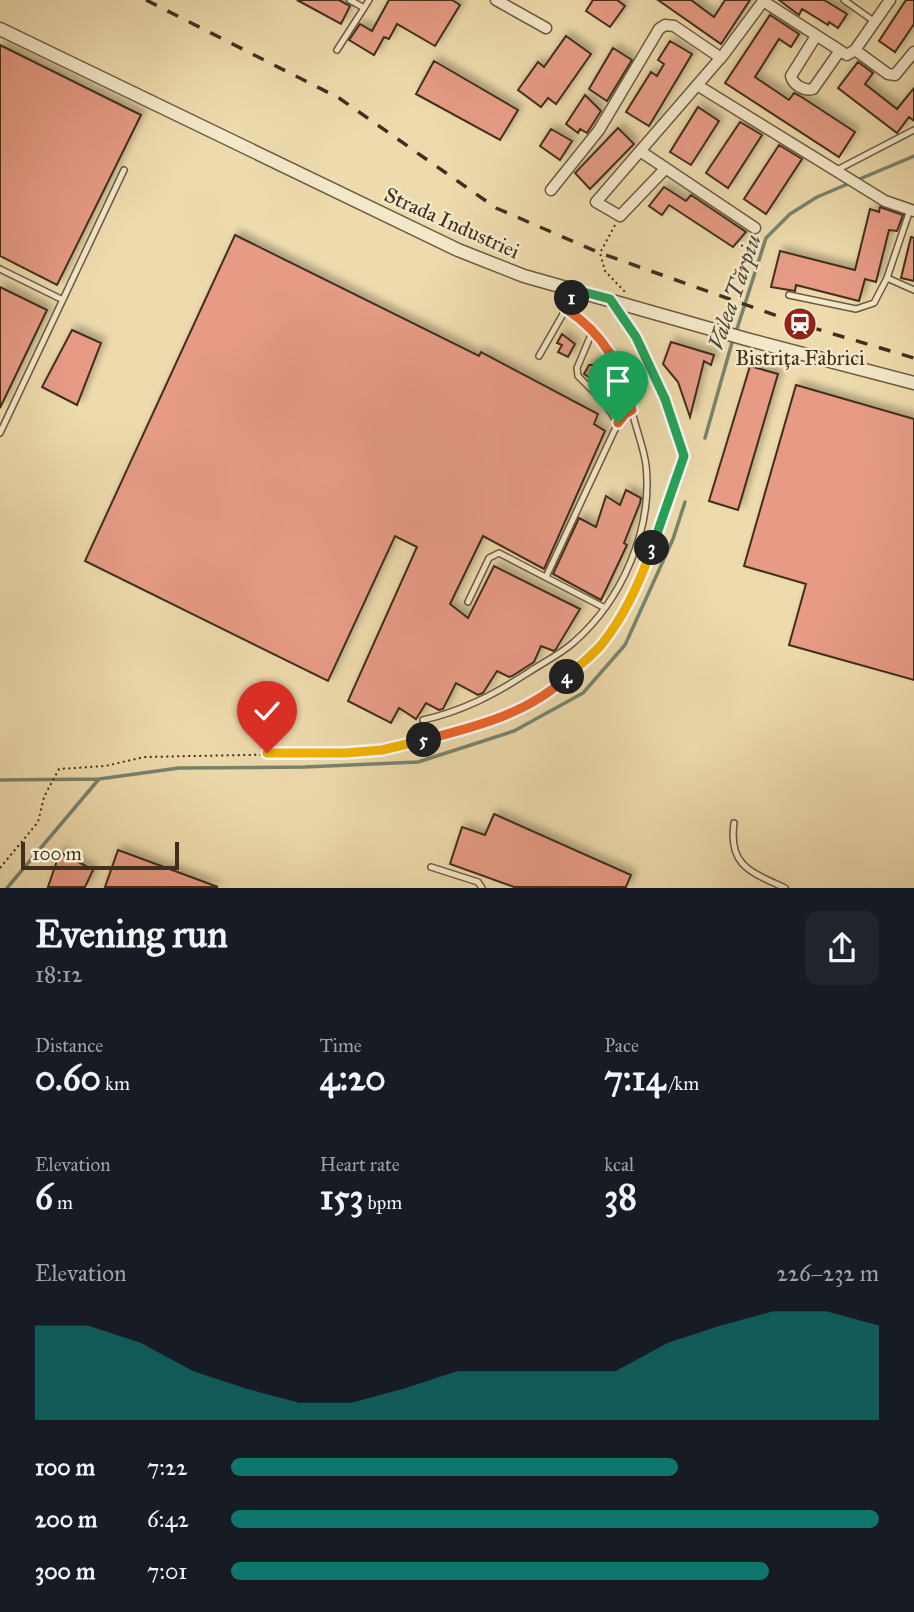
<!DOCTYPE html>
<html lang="en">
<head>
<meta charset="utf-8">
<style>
	body { margin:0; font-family:"IM FELL Great Primer",serif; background:#20242c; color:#f1f3f6; height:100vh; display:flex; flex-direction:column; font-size:26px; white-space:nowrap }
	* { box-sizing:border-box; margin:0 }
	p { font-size:23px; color:#9ea1a6 }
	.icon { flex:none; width:38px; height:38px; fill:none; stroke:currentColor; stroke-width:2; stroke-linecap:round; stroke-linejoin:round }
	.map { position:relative; height:888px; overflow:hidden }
	.panel { display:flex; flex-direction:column; background:#171b24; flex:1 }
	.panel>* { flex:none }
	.scale { position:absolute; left:21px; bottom:18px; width:158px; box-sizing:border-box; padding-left:7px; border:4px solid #402f1e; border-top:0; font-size:19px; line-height:24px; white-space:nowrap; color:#402f1e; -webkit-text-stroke:5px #f4e8ca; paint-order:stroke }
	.pin { position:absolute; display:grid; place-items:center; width:60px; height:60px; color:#fff; margin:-72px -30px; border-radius:50% 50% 50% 0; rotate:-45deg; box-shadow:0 0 7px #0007 }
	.pin .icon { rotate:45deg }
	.km { position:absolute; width:35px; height:35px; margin:-18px; border-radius:50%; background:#222; color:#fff; font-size:19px; line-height:35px; text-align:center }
	.round { display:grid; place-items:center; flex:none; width:74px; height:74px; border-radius:14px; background:#20242c }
	.summary { display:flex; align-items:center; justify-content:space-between; height:119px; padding:0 35px }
	h1 { font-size:38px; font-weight:700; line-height:52px }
	.stats { display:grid; grid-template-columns:repeat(3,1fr); gap:10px; height:119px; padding:7px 35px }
	.stats div { display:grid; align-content:center }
	.stats b { font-size:35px; font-weight:700 }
	.stats small { font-size:19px; font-weight:400 }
	.stats p { font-size:19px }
	.chart { height:196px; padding:14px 35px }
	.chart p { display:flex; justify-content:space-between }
	.chart svg { width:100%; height:126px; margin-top:7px; fill:#0f766e; opacity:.7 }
	ul { padding:0 35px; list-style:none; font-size:23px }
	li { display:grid; grid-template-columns:112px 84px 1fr; align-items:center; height:52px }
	li i { height:18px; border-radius:9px; background:#0f766e }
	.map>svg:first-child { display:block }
</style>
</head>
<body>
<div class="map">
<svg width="914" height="888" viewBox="0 0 914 888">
	<defs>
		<filter id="shadow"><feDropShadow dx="4.5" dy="-4.5" stdDeviation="3.5" flood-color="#0004"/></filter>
	</defs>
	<rect width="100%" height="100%" fill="#eedbad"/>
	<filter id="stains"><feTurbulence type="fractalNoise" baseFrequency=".00286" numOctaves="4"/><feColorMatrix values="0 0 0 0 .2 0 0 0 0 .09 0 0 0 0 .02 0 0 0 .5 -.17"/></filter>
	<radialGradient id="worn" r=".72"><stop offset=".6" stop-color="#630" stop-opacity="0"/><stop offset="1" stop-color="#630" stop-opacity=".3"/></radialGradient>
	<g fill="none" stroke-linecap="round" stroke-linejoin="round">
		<!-- stream -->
		<path stroke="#77846f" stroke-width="3.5" d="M 736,332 L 766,238 L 790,214 L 817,197 L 914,156
			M 705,438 L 733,339
			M 0,780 L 99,779
			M 7,888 L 99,779 L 179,768 L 305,767 L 418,762 L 514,731 L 583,693 L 625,645 L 673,539 L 685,502"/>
	</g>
	<!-- building -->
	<path fill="#e79b85" stroke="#402f1e" stroke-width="2" filter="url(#shadow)" d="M 297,0 L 339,0 L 350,6 L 341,24 Z
		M 389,0 L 452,0 L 460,5 L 435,46 L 397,24 L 389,39 L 384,37 L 374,55 L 349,40 L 360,24 L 372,31 Z
		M 593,0 L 617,0 L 625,6 L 610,27 L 586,11 Z
		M 658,0 L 691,0 L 714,17 L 725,0 L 750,0 L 721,44 Z
		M 779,0 L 824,0 L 847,14 L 838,28 L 829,22 L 828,25 L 802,9 L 799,15 Z
		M 906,0 L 914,0 L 914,24 L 895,52 L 879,41 Z
		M 770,15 L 799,34 L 791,47 L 779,39 L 755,77 L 789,100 L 794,93 L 800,96 L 855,132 L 839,157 L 725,83 Z
		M 566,36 L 591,54 L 556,104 L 548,98 L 541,107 L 518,90 L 538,62 L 544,67 Z
		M 670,41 L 692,54 L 649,126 L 626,112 L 651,72 L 657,76 L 664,64 L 658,60 Z
		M 0,45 L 141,115 L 57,285 L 0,256 Z
		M 613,48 L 632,60 L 607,101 L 589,89 Z
		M 434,61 L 518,110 L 500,140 L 416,94 Z
		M 858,62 L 873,73 L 865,84 L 897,109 L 914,88 L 914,121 L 909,117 L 897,133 L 838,88 Z
		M 585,95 L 601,111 L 587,133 L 580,129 L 578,133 L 566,124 Z
		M 698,107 L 719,121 L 691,165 L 670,152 Z
		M 740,122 L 762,135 L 728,188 L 706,173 Z
		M 618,128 L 634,144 L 590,189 L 575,173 Z
		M 551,129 L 572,141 L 560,160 L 540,146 Z
		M 779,145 L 802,159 L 766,214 L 744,199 Z
		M 664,187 L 686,201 L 691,195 L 746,232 L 733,247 L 669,205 L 662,215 L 649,206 Z
		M 880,207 L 903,215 L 897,231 L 889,230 L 876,282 L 865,279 L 859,301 L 796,285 L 795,291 L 771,287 L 780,251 L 855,270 L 870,209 L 879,212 Z
		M 235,235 L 479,356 L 481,352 L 598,414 L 594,424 L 605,431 L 544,569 L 483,536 L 450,604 L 468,618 L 494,566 L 580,609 L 556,649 L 554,651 L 541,646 L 534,662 L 512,676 L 509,677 L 497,671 L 483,693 L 478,695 L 456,683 L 443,709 L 439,710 L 426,703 L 416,719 L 399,708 L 391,723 L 348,701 L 417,547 L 395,536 L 328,681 L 85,561 Z
		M 911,237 L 914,238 L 914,281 L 901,278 Z
		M 0,287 L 47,310 L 0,408 Z
		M 72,330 L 101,343 L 77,405 L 42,387 Z
		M 562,334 L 575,344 L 568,357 L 558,352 L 562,345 L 557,343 Z
		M 671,342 L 714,355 L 711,365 L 704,361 L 690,417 L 678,382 L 663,364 Z
		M 589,365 L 598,365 L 598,370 L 603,373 L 598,383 L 584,374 Z
		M 750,366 L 778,374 L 738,510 L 709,501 Z
		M 796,385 L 914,419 L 914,680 L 789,645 L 806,584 L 744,566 Z
		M 626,490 L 641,498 L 640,503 L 624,543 L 627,545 L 601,600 L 553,574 L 579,518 L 596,527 L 606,496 L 620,505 Z
		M 494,814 L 631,875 L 626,887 L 514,887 L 450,864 L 462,827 L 485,835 Z
		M 118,850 L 218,887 L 105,887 Z
		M 60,852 L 93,870 L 85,887 L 48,887 Z"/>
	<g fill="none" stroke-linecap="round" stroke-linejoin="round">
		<defs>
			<path id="service" d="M 350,0 L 364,8 L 369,0
				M 844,0 L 875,22
				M 337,50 L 364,8
				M 835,171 L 914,130
				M 0,269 L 61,299
				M 887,278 L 914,290
				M 789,295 L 856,309 L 874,303 L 887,278 L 910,210
				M 593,330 L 577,368 L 578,376 L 603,401 L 618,423
				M 539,356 L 575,293
				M 0,433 L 124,170
				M 546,577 L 618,423 L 625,414 L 632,410
				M 468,602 L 489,558 L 499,553 L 605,608
				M 423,720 C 463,711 495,694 529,672 C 544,662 561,654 574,642 C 622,600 653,529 646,465 C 644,450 638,434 634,419 C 623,372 607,336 566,309
				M 734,823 C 728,866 751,872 785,888
				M 431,867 L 478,882 L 482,888"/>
			<path id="minor" d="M 496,0 L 546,28
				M 763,1 L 847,55 L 855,50 L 890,0
				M 816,36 L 791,76 C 793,85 804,91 813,89 L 839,52
				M 855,50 L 888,74 L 895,75 L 914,52
				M 697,85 L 885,201 L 914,211
				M 640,151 L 755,228
				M 665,169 L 620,216 L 596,202 L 724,54 L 764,0
				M 551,190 L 599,130 L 659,29 L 665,25 L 674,26 L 721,58"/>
			<path id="tertiary" d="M 0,29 L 458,250 L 524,276 L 746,339 L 914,383"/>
		</defs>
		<!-- service casing -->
		<use href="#service" stroke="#6c5a42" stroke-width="8"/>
		<!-- minor casing -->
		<use href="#minor" stroke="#6c5a42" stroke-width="13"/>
		<!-- tertiary casing -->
		<use href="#tertiary" stroke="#6c5a42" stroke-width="15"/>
		<!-- path -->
		<path stroke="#402f1e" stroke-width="2" stroke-dasharray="2 3.5" stroke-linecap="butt" d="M 615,225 L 600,253 L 605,271 L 627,294
			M 0,868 L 38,822 L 44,797 L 59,769 L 105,766 L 144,757 L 345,753 L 382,750 L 501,718 L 538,700 L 562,682 L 601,645 L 622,615 L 638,586 L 684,456 L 671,412 L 653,371 L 636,337 L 621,315"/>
		<!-- service -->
		<use href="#service" stroke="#f4e8ca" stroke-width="5"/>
		<!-- minor -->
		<use href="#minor" stroke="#f4e8ca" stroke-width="10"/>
		<!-- tertiary -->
		<use href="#tertiary" stroke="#f4e8ca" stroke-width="12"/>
		<!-- rail -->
		<path stroke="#402f1e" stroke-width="3.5" stroke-dasharray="12 12" stroke-linecap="butt" d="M 146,0 L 339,98 L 496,208 L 600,253 L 800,324 L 914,358"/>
	</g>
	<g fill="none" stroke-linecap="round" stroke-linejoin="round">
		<defs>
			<path id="split-1" d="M 572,298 L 566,309 C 604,334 622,367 632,410 L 625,414 L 618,423"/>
			<path id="split-2" d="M 572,298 L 576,290 L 610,299 L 636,337 L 665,399"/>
			<path id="split-3" d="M 652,548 L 684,456 L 665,399"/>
			<path id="split-4" d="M 567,677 C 578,666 592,656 602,644 C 625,615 640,582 652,548"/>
			<path id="split-5" d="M 424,740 C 474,727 528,714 567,677"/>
			<path id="split-6" d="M 267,753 L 345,753 L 382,750 L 424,740"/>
		</defs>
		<!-- split-1 casing -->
		<use href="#split-1" stroke="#fff" stroke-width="14"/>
		<!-- split-2 casing -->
		<use href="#split-2" stroke="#fff" stroke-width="14"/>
		<!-- split-3 casing -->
		<use href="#split-3" stroke="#fff" stroke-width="14"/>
		<!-- split-4 casing -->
		<use href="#split-4" stroke="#fff" stroke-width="14"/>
		<!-- split-5 casing -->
		<use href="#split-5" stroke="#fff" stroke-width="14"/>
		<!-- split-6 casing -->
		<use href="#split-6" stroke="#fff" stroke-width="14"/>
		<!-- split-1 -->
		<use href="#split-1" stroke="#f0652b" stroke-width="9"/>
		<!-- split-2 -->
		<use href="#split-2" stroke="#22a559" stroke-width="9"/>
		<!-- split-3 -->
		<use href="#split-3" stroke="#22a559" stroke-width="9"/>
		<!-- split-4 -->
		<use href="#split-4" stroke="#f5b400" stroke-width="9"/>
		<!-- split-5 -->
		<use href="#split-5" stroke="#f0652b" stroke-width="9"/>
		<!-- split-6 -->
		<use href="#split-6" stroke="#f5b400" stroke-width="9"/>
	</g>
	<!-- icons -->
	<defs>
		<symbol id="station-disc" viewBox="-11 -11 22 22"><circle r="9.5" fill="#8f2418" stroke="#f4e8ca"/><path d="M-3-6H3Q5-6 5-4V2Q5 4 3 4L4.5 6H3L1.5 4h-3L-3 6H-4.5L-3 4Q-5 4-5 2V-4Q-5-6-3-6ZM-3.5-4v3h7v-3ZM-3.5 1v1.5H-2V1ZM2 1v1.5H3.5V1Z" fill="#fff"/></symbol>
	</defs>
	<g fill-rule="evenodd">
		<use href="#station-disc" x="781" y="305" width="38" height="38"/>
	</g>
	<g text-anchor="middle" stroke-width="5" stroke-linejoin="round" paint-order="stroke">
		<!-- street labels -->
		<g font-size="21" fill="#402f1e" stroke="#f4e8ca">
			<text transform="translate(452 223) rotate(24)" y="7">Strada Industriei</text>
		</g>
		<!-- poi labels -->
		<g font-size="21" fill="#402f1e" stroke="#f4e8ca">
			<text x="800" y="365">Bistrița Fabrici</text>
		</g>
		<!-- water labels -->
		<g font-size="23" font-style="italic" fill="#524b39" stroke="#f4e8ca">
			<text transform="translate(734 292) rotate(-71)" y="8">Valea Tărpiu</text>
		</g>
	</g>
	<rect width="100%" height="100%" filter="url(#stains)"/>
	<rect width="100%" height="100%" fill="url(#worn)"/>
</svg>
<div class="scale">100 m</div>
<div class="pin" style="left:618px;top:423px;background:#1e9e55"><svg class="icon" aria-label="arrive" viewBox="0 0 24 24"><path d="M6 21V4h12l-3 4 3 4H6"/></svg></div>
<div class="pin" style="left:267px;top:753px;background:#d93025"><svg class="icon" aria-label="check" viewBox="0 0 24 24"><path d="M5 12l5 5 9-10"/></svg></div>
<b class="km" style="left:572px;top:298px">1</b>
<b class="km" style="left:652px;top:548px">3</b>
<b class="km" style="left:567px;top:677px">4</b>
<b class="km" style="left:424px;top:740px">5</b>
</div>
<section class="panel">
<div class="summary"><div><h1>Evening run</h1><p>18:12</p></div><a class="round"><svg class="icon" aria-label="share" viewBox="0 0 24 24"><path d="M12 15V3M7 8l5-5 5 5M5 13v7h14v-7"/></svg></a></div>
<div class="stats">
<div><p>Distance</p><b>0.60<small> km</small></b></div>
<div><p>Time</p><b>4:20</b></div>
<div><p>Pace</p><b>7:14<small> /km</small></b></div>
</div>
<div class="stats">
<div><p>Elevation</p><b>6<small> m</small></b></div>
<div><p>Heart rate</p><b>153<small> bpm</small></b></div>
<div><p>kcal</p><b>38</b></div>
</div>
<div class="chart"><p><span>Elevation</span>226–232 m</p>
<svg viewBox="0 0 160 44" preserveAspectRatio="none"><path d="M0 44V11L10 11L20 17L30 27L40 33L50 38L60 38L70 33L80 27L90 27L100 27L110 27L120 17L130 11L140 6L150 6L160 11V44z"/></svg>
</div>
<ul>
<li><b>100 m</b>7:22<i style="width:69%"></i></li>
<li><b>200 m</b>6:42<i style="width:100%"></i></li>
<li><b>300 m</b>7:01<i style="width:83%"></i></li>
</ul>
</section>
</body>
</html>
